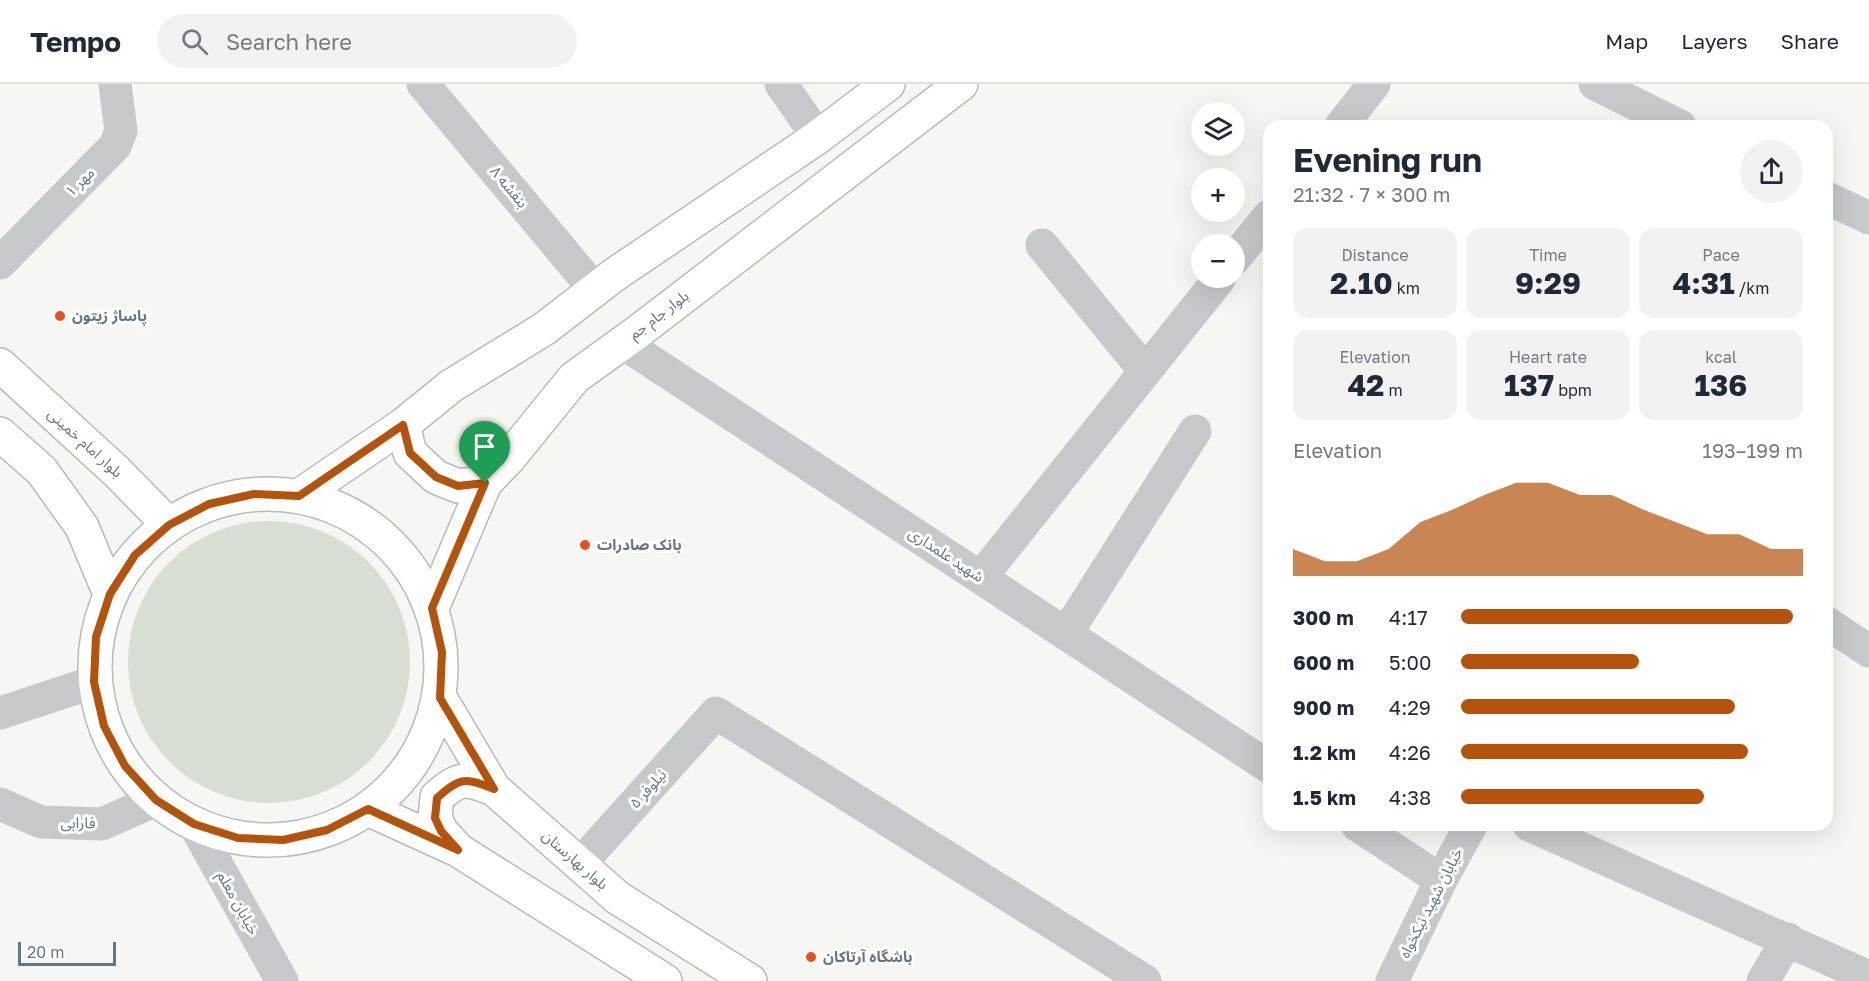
<!DOCTYPE html>
<html lang="en">
<head>
<meta charset="utf-8">
<style>
	body { margin:0; font-family:"Golos Text","Noto Sans Arabic",sans-serif; background:#f2f2f3; color:#1f2937; height:100vh; display:flex; flex-direction:column; font-size:22px; white-space:nowrap }
	* { box-sizing:border-box; margin:0 }
	p { font-size:20px; color:#747a83 }
	.icon { flex:none; width:33px; height:33px; fill:none; stroke:currentColor; stroke-width:2; stroke-linecap:round; stroke-linejoin:round }
	.map { position:relative; flex:1; overflow:hidden }
	.details { position:absolute; left:1263px; top:36px; width:570px; height:711px; display:flex; flex-direction:column; background:#fff; border-radius:18px; box-shadow:0 6px 24px #0002 }
	.details>* { flex:none }
	.fabs { position:absolute; left:1191px; top:18px; display:grid; gap:12px }
	.fabs a { display:grid; place-items:center; width:54px; height:54px; border-radius:50%; background:#fff; box-shadow:0 6px 24px #0002; font-size:30px }
	.scale { position:absolute; left:18px; bottom:15px; width:98px; box-sizing:border-box; padding-left:6px; border:3px solid #637685; border-top:0; font-size:16px; line-height:21px; white-space:nowrap; color:#637685; -webkit-text-stroke:4px #fff; paint-order:stroke }
	.pin { position:absolute; display:grid; place-items:center; width:51px; height:51px; color:#fff; margin:-62px -26px; border-radius:50% 50% 50% 0; rotate:-45deg; box-shadow:0 0 6px #0007 }
	.pin .icon { rotate:45deg }
	.round { display:grid; place-items:center; flex:none; width:63px; height:63px; border-radius:32px; background:#f2f2f3 }
	.overview { display:flex; align-items:center; justify-content:space-between; height:102px; padding:0 30px }
	h1 { font-size:33px; font-weight:700; line-height:45px }
	.figures { display:grid; grid-template-columns:repeat(3,1fr); gap:9px; height:102px; padding:6px 30px }
	.figures div { display:grid; align-content:center; border-radius:15px; background:#f2f2f3; text-align:center }
	.figures b { font-size:30px; font-weight:700 }
	.figures small { font-size:16px; font-weight:400 }
	.figures p { font-size:16px }
	.chart { height:168px; padding:12px 30px }
	.chart p { display:flex; justify-content:space-between }
	.chart svg { width:100%; height:108px; margin-top:6px; fill:#b45309; opacity:.7 }
	ul { padding:0 30px; list-style:none; font-size:20px }
	li { display:grid; grid-template-columns:96px 72px 1fr; align-items:center; height:45px }
	li i { height:15px; border-radius:8px; background:#b45309 }
	header { display:flex; align-items:center; gap:36px; box-sizing:border-box; height:84px; padding:0 30px; background:#fff; border-bottom:2px solid #e0e1e3 }
	header strong { font-size:28px }
	nav { display:flex; gap:33px; margin-inline-start:auto; font-size:21px }
	.search { width:420px; height:54px; background:#f2f2f3; display:flex; align-items:center; gap:15px; box-sizing:border-box; padding:0 21px; border-radius:33px; color:#747a83; font-size:22px }
	.map>svg:first-child { display:block }
</style>
</head>
<body>
<header>
<strong>Tempo</strong>
<div class="search"><svg class="icon" aria-label="search" viewBox="0 0 24 24"><circle cx="10" cy="10" r="6"/><path d="M15 15l6 6"/></svg>Search here</div>
<nav><a>Map</a><a>Layers</a><a>Share</a></nav>
</header>
<div class="map">
<svg width="1869" height="897" viewBox="0 0 1869 897">
	<rect width="100%" height="100%" fill="#f6f6f2"/>
	<!-- green -->
	<path fill="#d7ded3" d="M128 578a141 141 0 1 1 282 0a141 141 0 1 1-282 0Z"/>
	<g fill="none" stroke-linecap="round" stroke-linejoin="round">
		<defs>
			<path id="secondary" d="M 0,281 L 116,387 L 169,441
				M 403,341 L 410,369 L 436,393 L 458,402 L 485,399
				M 0,350 L 42,387 L 82,443 L 110,510
				M95 583a173 173 0 1 1 346 0a173 173 0 1 1-346 0Z
				M 299,412 L 403,341 L 451,302 L 544,245 L 614,191 L 818,53 L 888,0
				M 432,524 L 485,399 L 509,374 L 574,294 L 639,247 L 961,0
				M 440,614 L 494,705 L 618,814 L 750,897
				M 368,725 L 458,766 L 665,897
				M 458,766 L 441,747 L 435,734 L 437,713 C 461,692 466,694 494,705"/>
		</defs>
		<!-- secondary casing -->
		<use href="#secondary" stroke="#b5bbbf" stroke-width="36"/>
		<!-- minor -->
		<path stroke="#c5c9cc" stroke-width="33" d="M 423,0 L 595,206
			M 781,0 L 818,53
			M 1595,0 L 1680,42
			M 1341,42 L 1374,0
			M 1827,114 L 1869,134
			M 1042,161 L 1145,287
			M 1234,175 L 1269,132
			M 0,179 L 115,62 L 121,47 L 115,0
			M 623,259 L 1269,683
			M 981,493 L 1220,194
			M 1827,539 L 1869,567
			M 1066,550 L 1195,347
			M 1357,741 L 1441,796
			M 1529,741 L 1869,893
			M 580,780 L 716,629 L 1145,897
			M 1392,897 L 1441,796 L 1471,741
			M 1763,897 L 1788,855"/>
		<!-- tertiary -->
		<path stroke="#c5c9cc" stroke-width="33" d="M 0,629 L 94,598
			M 0,720 L 41,738 L 102,740 L 156,716
			M 194,740 L 282,897"/>
		<!-- secondary -->
		<use href="#secondary" stroke="#fff" stroke-width="33"/>
	</g>
	<g fill="none" stroke-linecap="round" stroke-linejoin="round">
		<defs>
			<path id="route" d="M 403,341 L 410,369 L 436,393 L 458,402 L 485,399 L 432,524 L 442,568 L 440,614 L 494,705 C 466,694 461,692 437,714 L 435,734 L 441,747 L 458,766 L 368,725 L 327,746 L 283,756 L 238,754 L 194,740 L 156,716 L 125,682 L 104,642 L 94,598 L 96,553 L 110,510 L 135,471 L 169,441 L 209,420 L 254,410 L 299,412 Z"/>
		</defs>
		<!-- route casing -->
		<use href="#route" stroke="#fff" stroke-width="12"/>
		<!-- route -->
		<use href="#route" stroke="#b45309" stroke-width="8"/>
	</g>
	<!-- markers -->
	<g fill="#ed4e1b" stroke="#fff" stroke-width="2">
		<circle cx="60" cy="232" r="6"/>
		<circle cx="585" cy="461" r="6"/>
		<circle cx="811" cy="873" r="6"/>
	</g>
	<g text-anchor="middle" stroke-width="6" stroke-linejoin="round" paint-order="stroke">
		<!-- street labels -->
		<g font-size="15" fill="#637685" stroke="#fff">
			<text transform="translate(80 98) rotate(-45)" y="5">مهر ۱</text>
			<text transform="translate(509 103) rotate(50)" y="5">بنفشه ۸</text>
			<text transform="translate(659 231) rotate(-37)" y="5">بلوار جام جم</text>
			<text transform="translate(85 359) rotate(42)" y="5">بلوار امام خمینی</text>
			<text transform="translate(946 471) rotate(33)" y="5">شهید علمداری</text>
			<text transform="translate(648 705) rotate(-48)" y="5">نیلوفر ۵</text>
			<text transform="translate(78 739) rotate(1)" y="5">فارابی</text>
			<text transform="translate(575 776) rotate(41)" y="5">بلوار بهارستان</text>
			<text transform="translate(238 819) rotate(61)" y="5">خیابان معلم</text>
			<text transform="translate(1431 819) rotate(-63)" y="5">خیابان شهید نیکخواه</text>
		</g>
		<!-- poi labels -->
		<g font-size="15" font-weight="bold" fill="#637685" stroke="#fff" text-anchor="start">
			<text x="72" y="237">پاساژ زیتون</text>
			<text x="597" y="466">بانک صادرات</text>
			<text x="823" y="878">باشگاه آرتاکان</text>
		</g>
	</g>
</svg>
<div class="fabs">
<a><svg class="icon" aria-label="layers" viewBox="0 0 24 24"><path d="M12 4l9 5-9 5-9-5zM3 14l9 5 9-5"/></svg></a>
<a>+</a>
<a>−</a>
</div>
<div class="scale">20 m</div>
<div class="pin" style="left:485px;top:399px;background:#1e9e55"><svg class="icon" aria-label="arrive" viewBox="0 0 24 24"><path d="M6 21V4h12l-3 4 3 4H6"/></svg></div>
<section class="details">
<div class="overview"><div><h1>Evening run</h1><p>21:32 · 7 × 300 m</p></div><a class="round"><svg class="icon" aria-label="share" viewBox="0 0 24 24"><path d="M12 15V3M7 8l5-5 5 5M5 13v7h14v-7"/></svg></a></div>
<div class="figures">
<div><p>Distance</p><b>2.10<small> km</small></b></div>
<div><p>Time</p><b>9:29</b></div>
<div><p>Pace</p><b>4:31<small> /km</small></b></div>
</div>
<div class="figures">
<div><p>Elevation</p><b>42<small> m</small></b></div>
<div><p>Heart rate</p><b>137<small> bpm</small></b></div>
<div><p>kcal</p><b>136</b></div>
</div>
<div class="chart"><p><span>Elevation</span>193–199 m</p>
<svg viewBox="0 0 160 44" preserveAspectRatio="none"><path d="M0 44V33L10 38L20 38L30 33L40 22L50 17L60 11L70 6L80 6L90 11L100 11L110 17L120 22L130 27L140 27L150 33L160 33V44z"/></svg>
</div>
<ul>
<li><b>300 m</b>4:17<i style="width:97%"></i></li>
<li><b>600 m</b>5:00<i style="width:52%"></i></li>
<li><b>900 m</b>4:29<i style="width:80%"></i></li>
<li><b>1.2 km</b>4:26<i style="width:84%"></i></li>
<li><b>1.5 km</b>4:38<i style="width:71%"></i></li>
</ul>
</section>
</div>
</body>
</html>
